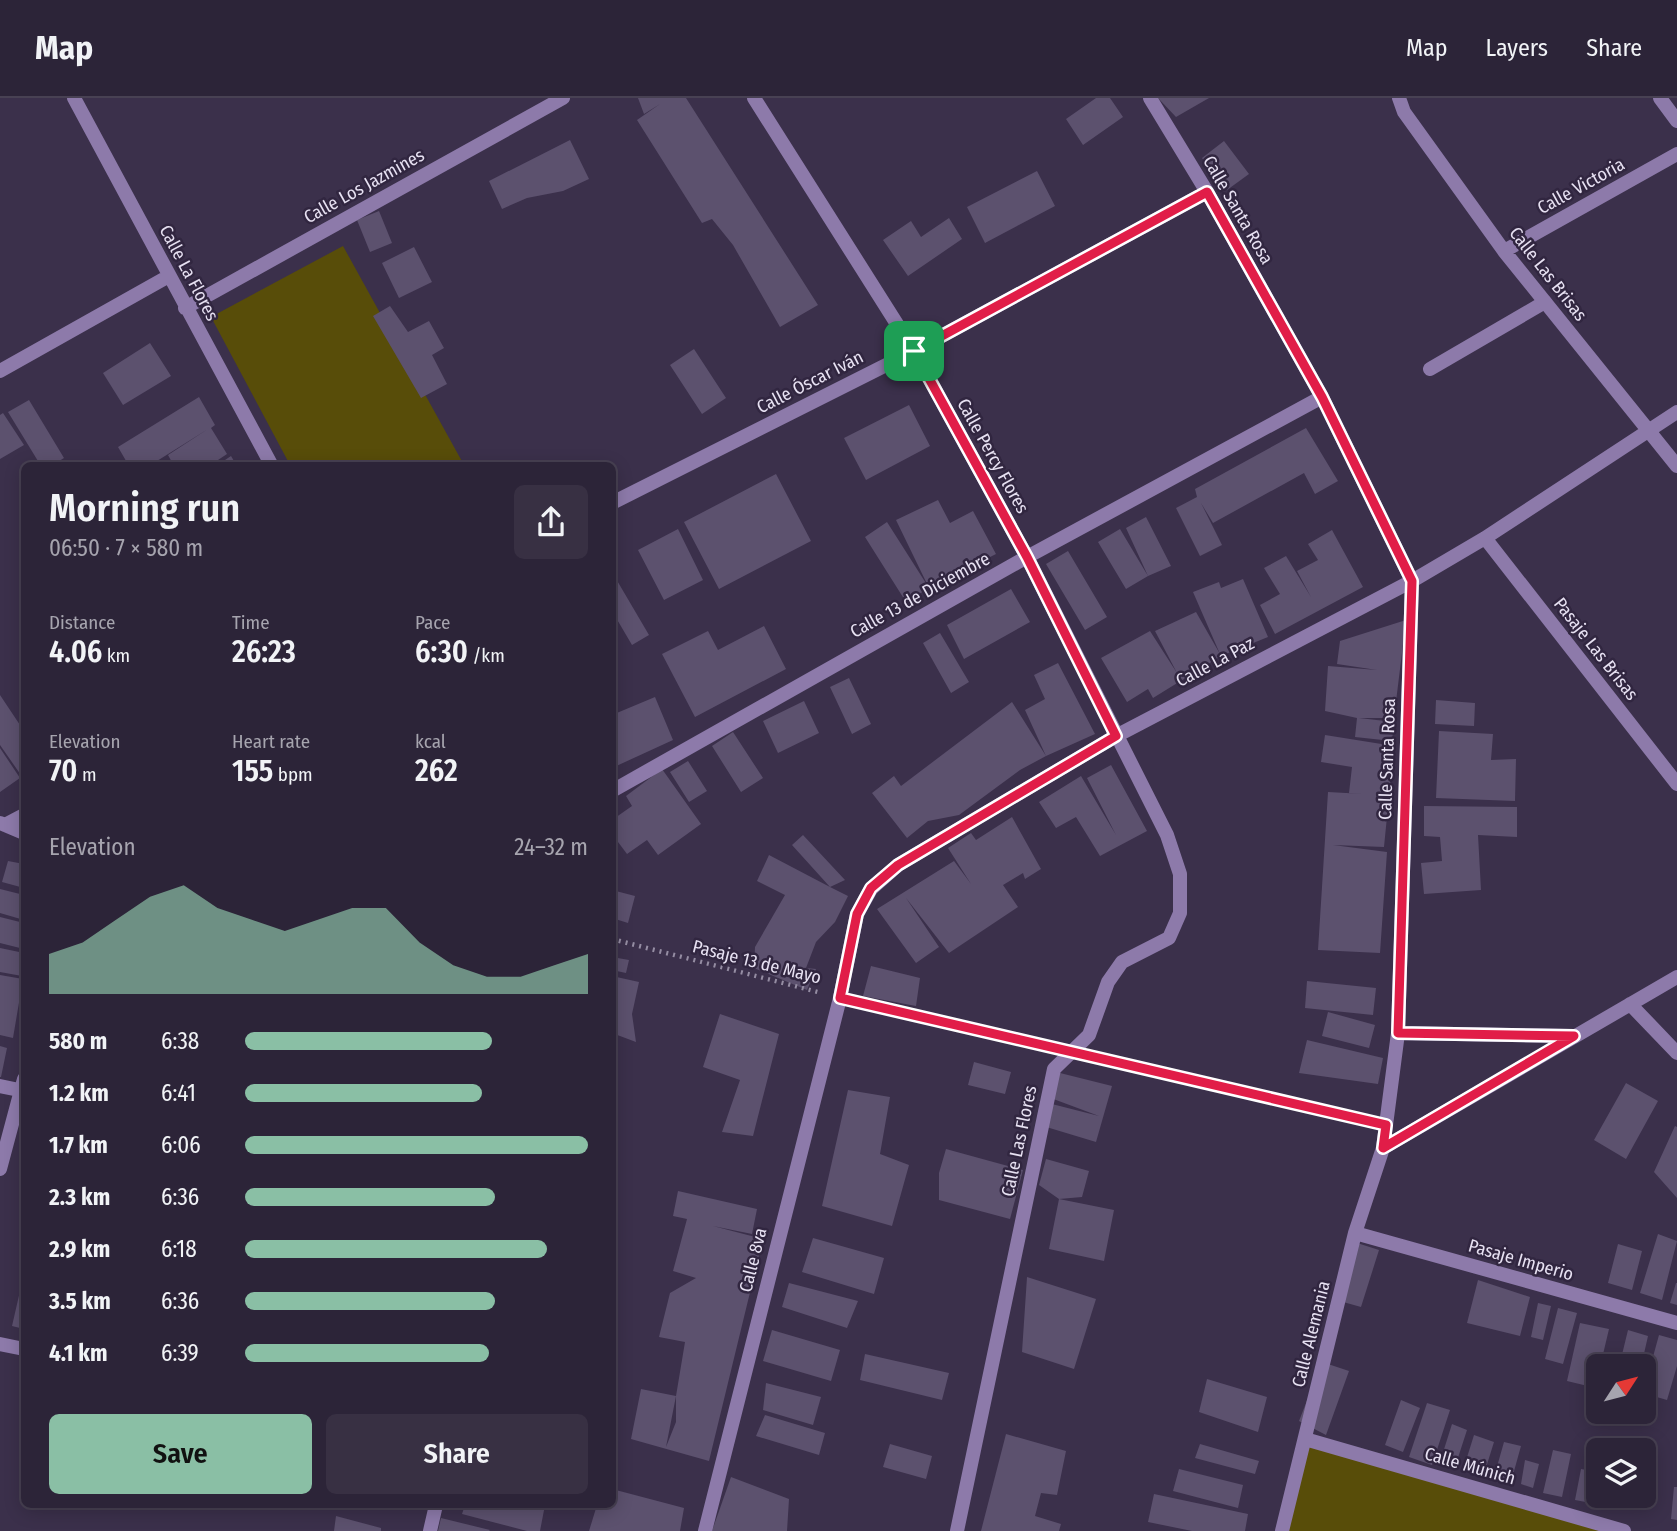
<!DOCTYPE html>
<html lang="en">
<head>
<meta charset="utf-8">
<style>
	body { margin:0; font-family:"Fira Sans Condensed",sans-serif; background:#383043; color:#f1f3f6; height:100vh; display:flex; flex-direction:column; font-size:26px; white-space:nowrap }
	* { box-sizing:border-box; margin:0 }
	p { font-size:23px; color:#a6a4ae }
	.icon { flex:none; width:38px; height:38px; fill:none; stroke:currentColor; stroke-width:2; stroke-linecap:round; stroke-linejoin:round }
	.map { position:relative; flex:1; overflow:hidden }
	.details { position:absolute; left:21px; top:364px; width:595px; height:1046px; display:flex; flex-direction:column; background:#2c2438; border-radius:10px; box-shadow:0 4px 18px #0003,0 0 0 2px #484153 }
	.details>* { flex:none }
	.needle { width:46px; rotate:54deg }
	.buttons { position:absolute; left:1586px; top:1256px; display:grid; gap:14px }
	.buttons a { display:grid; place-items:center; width:70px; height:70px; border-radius:10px; background:#2c2438; box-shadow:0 4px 18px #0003,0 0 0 2px #484153; font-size:35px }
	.pin { position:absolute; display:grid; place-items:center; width:60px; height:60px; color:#fff; margin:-30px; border-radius:14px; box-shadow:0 4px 10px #0006 }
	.round { display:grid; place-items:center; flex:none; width:74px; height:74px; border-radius:10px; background:#383043 }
	.head { display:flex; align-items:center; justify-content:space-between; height:119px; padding:0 28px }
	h1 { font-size:38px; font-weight:600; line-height:52px }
	.metrics { display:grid; grid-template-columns:repeat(3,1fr); gap:10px; height:119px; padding:7px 28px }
	.metrics div { display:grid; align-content:center }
	.metrics b { font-size:30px; font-weight:600 }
	.metrics small { font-size:19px; font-weight:400 }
	.metrics p { font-size:19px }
	.chart { height:196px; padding:14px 28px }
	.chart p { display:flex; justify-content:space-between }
	.chart svg { width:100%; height:126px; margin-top:7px; fill:#8abfa5; opacity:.7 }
	.action { display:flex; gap:14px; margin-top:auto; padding:14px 28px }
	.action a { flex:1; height:80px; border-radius:10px; background:#8abfa5; color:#111; font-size:28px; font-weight:600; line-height:80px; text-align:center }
	.action a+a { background:#383043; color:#f1f3f6 }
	ul { padding:0 28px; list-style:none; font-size:23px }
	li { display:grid; grid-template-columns:112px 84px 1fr; align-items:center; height:52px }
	li i { height:18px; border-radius:9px; background:#8abfa5 }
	header { display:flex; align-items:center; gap:42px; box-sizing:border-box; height:98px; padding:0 35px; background:#2c2438; border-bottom:2px solid #484153 }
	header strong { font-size:33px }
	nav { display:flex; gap:38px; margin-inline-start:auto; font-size:24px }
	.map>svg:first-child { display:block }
</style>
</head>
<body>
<header>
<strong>Map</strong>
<nav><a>Map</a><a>Layers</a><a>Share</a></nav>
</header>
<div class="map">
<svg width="1677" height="1433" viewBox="0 0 1677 1433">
	<rect width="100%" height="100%" fill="#3b304b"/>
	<!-- green -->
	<path fill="#584d09" d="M 343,148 L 464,367 L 290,367 L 211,219 Z
		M 1299,1342 L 1619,1433 L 1277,1433 Z"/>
	<!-- building -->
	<path fill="#5c516e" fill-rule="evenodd" d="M 638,0 L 686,0 L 818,207 L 780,229 L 733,147 L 712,121 L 702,125 L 637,22 L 660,6 L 644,16 Z
		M 1096,0 L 1110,0 L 1123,19 L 1083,47 L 1066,21 Z
		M 1158,0 L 1209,0 L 1176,19 Z
		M 570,42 L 589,81 L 563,93 L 527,100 L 502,111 L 489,83 Z
		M 1224,43 L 1249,76 L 1227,92 L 1202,60 Z
		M 1037,73 L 1055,108 L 985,145 L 967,109 Z
		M 379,113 L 392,145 L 370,154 L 357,122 Z
		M 949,120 L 962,141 L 908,178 L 883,142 L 911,123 L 921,139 Z
		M 414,149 L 432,184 L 399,200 L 382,165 Z
		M 390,208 L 408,234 L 429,223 L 444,250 L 432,257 L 447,286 L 421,300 L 373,218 Z
		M 150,245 L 171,278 L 123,307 L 103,275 Z
		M 694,251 L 726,300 L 702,316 L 670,267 Z
		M 199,299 L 215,327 L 211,330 L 227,356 L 209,368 L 174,368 L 168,357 L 208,331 L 149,368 L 129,368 L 118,349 Z
		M 29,302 L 64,360 L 51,368 L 41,368 L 8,314 Z
		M 909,307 L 930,348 L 866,382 L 844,340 Z
		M 3,315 L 24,347 L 0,361 L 0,317 Z
		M 1306,330 L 1338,383 L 1315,396 L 1304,375 L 1213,425 L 1201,405 L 1222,447 L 1200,458 L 1176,410 L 1197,399 L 1195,391 Z
		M 231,358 L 237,368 L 216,368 Z
		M 776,376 L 811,443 L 719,491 L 684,424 Z
		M 938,402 L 950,425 L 973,413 L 996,456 L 929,490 L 896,422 Z
		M 1146,419 L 1171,468 L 1148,478 L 1126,430 Z
		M 887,424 L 929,490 L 906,504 L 865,439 Z
		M 678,431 L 703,482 L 664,502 L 638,452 Z
		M 1120,431 L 1148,478 L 1126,491 L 1098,444 Z
		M 1332,432 L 1363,489 L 1275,536 L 1260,507 L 1280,496 L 1264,470 L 1286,458 L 1311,499 L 1297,473 L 1318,462 L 1308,446 Z
		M 1068,453 L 1107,519 L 1085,532 L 1046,466 Z
		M 612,474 L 649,537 L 632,547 L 612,513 Z
		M 1243,481 L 1268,539 L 1221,558 L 1153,600 L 1148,591 L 1127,604 L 1101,560 L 1150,533 L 1177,575 L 1155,533 L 1196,514 L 1220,556 L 1193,494 L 1219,484 L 1221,490 Z
		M 1011,491 L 1030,524 L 964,561 L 947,527 Z
		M 1406,522 L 1394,620 L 1359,620 L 1394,624 L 1392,643 L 1355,639 L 1357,620 L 1325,613 L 1328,568 L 1377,572 L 1337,566 L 1340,543 Z
		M 764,528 L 786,571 L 695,619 L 662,556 L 708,533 L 718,552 Z
		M 940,535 L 969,584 L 951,595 L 923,545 Z
		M 1058,565 L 1095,636 L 1046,658 L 1025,612 L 1045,601 L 1034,577 Z
		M 849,580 L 871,626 L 852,636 L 830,589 Z
		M 0,597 L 24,633 L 23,680 L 0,647 Z
		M 655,599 L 673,642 L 612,670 L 612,617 Z
		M 1436,602 L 1475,605 L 1474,628 L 1435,626 Z
		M 804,603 L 819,635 L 778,655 L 763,623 Z
		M 1012,604 L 1046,658 L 1020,672 L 959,717 L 928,723 L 907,740 L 872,695 L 894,678 L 901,688 Z
		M 1439,633 L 1493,636 L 1491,662 L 1516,661 L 1515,703 L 1436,700 Z
		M 733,634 L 763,680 L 741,694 L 712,648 Z
		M 1325,637 L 1394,648 L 1384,749 L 1333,747 L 1387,754 L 1380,855 L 1318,852 L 1328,694 L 1364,696 L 1349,695 L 1352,669 L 1321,664 Z
		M 0,650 L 20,680 L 0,694 Z
		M 688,663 L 707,693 L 689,704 L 670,674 Z
		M 1111,667 L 1147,733 L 1100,758 L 1076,719 L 1056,730 L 1039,704 L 1081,678 L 1116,737 L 1087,680 Z
		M 662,671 L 701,726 L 658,757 L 647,742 L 627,756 L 612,736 L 612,722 L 632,708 L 626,698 Z
		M 1424,708 L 1517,709 L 1517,739 L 1478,737 L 1481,792 L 1424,796 L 1421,765 L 1442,763 L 1440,739 L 1424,738 Z
		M 1012,719 L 1041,771 L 1025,781 L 1023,775 L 1003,787 L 1018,809 L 949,855 L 906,800 L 939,849 L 916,865 L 877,811 L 954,763 L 971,786 L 948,750 L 971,735 L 976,742 Z
		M 803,737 L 845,782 L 830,789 L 848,798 L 835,824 L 816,844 L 806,870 L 816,871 L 807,892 L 754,870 L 755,849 L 785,797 L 757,783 L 769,757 L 830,789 L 792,747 Z
		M 8,763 L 24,766 L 24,790 L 2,784 Z
		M 0,791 L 24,797 L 24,822 L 0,815 Z
		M 612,792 L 635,798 L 628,825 L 612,820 Z
		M 0,819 L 24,825 L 24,851 L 0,845 Z
		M 0,850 L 24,855 L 22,878 L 0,874 Z
		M 612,859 L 629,862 L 626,875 L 612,872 Z
		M 871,868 L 920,880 L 916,908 L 863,898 Z
		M 0,877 L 23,881 L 13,940 L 0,937 Z
		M 612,878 L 639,884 L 632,916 L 636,944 L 612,935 Z
		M 1307,883 L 1376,890 L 1373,917 L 1305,910 Z
		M 1328,914 L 1375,927 L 1369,950 L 1322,938 Z
		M 720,916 L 779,936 L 753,1038 L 722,1034 L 740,982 L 703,969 Z
		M 1307,942 L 1383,960 L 1378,986 L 1299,975 Z
		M 0,948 L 7,950 L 1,979 L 0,979 Z
		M 974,964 L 1011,974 L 1005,996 L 968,987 Z
		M 1056,974 L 1112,988 L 1096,1044 L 1043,1028 L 1048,1005 L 1099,1018 L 1048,999 Z
		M 1626,985 L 1658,1003 L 1626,1061 L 1594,1042 Z
		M 848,992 L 890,999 L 880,1056 L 909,1067 L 892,1128 L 822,1108 Z
		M 1675,1028 L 1677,1029 L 1677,1100 L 1654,1074 Z
		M 946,1051 L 1023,1072 L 1010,1121 L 939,1102 L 939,1075 Z
		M 1046,1061 L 1089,1073 L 1082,1099 L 1059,1101 L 1039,1087 Z
		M 678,1093 L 757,1111 L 752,1136 L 713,1128 L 763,1141 L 709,1363 L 631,1341 L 641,1291 L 676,1298 L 685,1244 L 659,1239 L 670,1195 L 696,1180 L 673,1173 L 687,1121 L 673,1118 ZM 676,1298 L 676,1324 L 666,1349 Z
		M 1059,1101 L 1114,1112 L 1104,1163 L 1049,1151 Z
		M 1658,1136 L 1677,1143 L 1662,1202 L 1640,1195 Z
		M 813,1140 L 884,1160 L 874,1196 L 802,1174 Z
		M 1354,1144 L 1379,1152 L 1361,1209 L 1336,1202 Z
		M 1618,1146 L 1642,1153 L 1632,1192 L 1608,1185 Z
		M 1027,1179 L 1096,1201 L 1074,1271 L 1022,1254 Z
		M 23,1180 L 24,1180 L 24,1231 L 12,1228 Z
		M 1478,1182 L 1530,1199 L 1520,1238 L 1467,1225 Z
		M 789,1185 L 858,1203 L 847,1230 L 782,1209 Z
		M 1676,1185 L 1677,1185 L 1677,1207 L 1670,1205 Z
		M 1538,1205 L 1551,1208 L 1543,1242 L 1531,1239 Z
		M 1558,1210 L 1577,1215 L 1563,1266 L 1545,1261 Z
		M 1580,1225 L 1609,1231 L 1600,1269 L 1598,1269 L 1596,1290 L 1567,1283 Z
		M 772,1232 L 840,1252 L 831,1283 L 763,1263 Z
		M 1628,1232 L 1648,1238 L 1641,1269 L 1619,1269 Z
		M 1659,1237 L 1677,1242 L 1677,1268 L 1667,1302 L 1643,1295 Z
		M 865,1256 L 949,1275 L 942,1302 L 860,1282 Z
		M 1322,1264 L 1349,1273 L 1326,1337 L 1299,1323 Z
		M 1207,1281 L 1267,1299 L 1258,1334 L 1199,1314 Z
		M 766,1285 L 821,1299 L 813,1327 L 763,1312 Z
		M 1401,1302 L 1420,1310 L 1403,1354 L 1385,1347 Z
		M 1427,1305 L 1450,1312 L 1432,1367 L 1409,1359 Z
		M 765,1317 L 825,1335 L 819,1357 L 756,1338 Z
		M 1452,1326 L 1467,1332 L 1455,1369 L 1440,1364 Z
		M 1006,1336 L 1066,1353 L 1057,1397 L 1041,1395 L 1035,1418 L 1061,1426 L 1059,1433 L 981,1433 Z
		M 1474,1337 L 1494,1344 L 1484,1376 L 1464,1369 Z
		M 1504,1344 L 1521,1348 L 1511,1384 L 1494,1379 Z
		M 890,1346 L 932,1358 L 926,1381 L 883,1369 Z
		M 1200,1346 L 1259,1363 L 1255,1376 L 1195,1360 Z
		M 1553,1352 L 1571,1356 L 1562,1399 L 1543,1395 Z
		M 1525,1362 L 1539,1366 L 1533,1390 L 1521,1386 Z
		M 1179,1371 L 1243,1387 L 1238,1410 L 1173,1393 Z
		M 1581,1371 L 1598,1374 L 1598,1398 L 1609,1398 L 1607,1408 L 1575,1402 Z
		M 731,1379 L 789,1401 L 787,1433 L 712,1433 Z
		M 1674,1389 L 1677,1389 L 1677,1422 L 1671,1421 Z
		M 612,1391 L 684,1410 L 680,1433 L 589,1433 L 597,1407 L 612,1407 Z
		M 1154,1396 L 1248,1416 L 1245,1433 L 1192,1433 L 1148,1424 Z
		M 465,1407 L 545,1407 L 540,1433 L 527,1433 L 462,1416 Z
		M 336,1418 L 381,1430 L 381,1433 L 334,1433 Z
		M 441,1420 L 490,1432 L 489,1433 L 438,1433 Z"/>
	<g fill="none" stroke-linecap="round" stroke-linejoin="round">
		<!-- path -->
		<path stroke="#958da3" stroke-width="4.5" stroke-dasharray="2 5" stroke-linecap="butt" d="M 612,841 L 818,894
			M 864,906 L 1043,949
			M 1099,962 L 1364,1022"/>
		<!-- service -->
		<path stroke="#8d7aaa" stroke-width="14" d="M 1660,0 L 1677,23
			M 1430,271 L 1545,204"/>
		<!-- minor -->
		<path stroke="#8d7aaa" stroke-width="14" d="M 74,0 L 272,368
			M 754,0 L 914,253 L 1027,459 L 1167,737 L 1180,776 L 1180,815 L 1169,840 L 1122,864 L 1108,884 L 1089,937 L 1054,971 L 957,1433
			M 1150,0 L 1207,94 L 1322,299 L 1412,483 L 1398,935 L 1383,1050 L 1355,1135 L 1282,1433
			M 1399,0 L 1404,14 L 1504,153 L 1677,368
			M 1504,153 L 1677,56
			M 185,210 L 563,0
			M 0,273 L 169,178
			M 612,405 L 914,253 L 1207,94
			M 1485,440 L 1677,686
			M 612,693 L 1027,459 L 1322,299
			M 0,725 L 24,735
			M 5,727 L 24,717
			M 1630,906 L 1677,955
			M 1398,935 L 1572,938
			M 0,988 L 24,993
			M 1383,1050 L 1677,879
			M 0,1071 L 24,981
			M 1355,1135 L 1677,1225
			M 0,1246 L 24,1251
			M 1305,1341 L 1624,1433
			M 430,1433 L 436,1407
			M 705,1433 L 840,900 L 857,816 L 871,791 L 898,767 L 1116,638 L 1412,483 L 1485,440 L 1677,314"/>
	</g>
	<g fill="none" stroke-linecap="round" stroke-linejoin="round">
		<defs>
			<path id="route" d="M 1207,94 L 1322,299 L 1412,483 L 1398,935 L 1574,938 L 1383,1050 L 1386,1027 L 840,900 L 857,816 L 871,790 L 898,767 L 1116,638 L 1027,459 L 914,253 Z"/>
		</defs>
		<!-- route casing -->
		<use href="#route" stroke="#fff" stroke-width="14"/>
		<!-- route -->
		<use href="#route" stroke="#e11d48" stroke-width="9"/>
	</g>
	<g text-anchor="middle" stroke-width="5" stroke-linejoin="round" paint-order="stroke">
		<!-- street labels -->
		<g font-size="18" fill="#e7e1f2" stroke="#312640">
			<text transform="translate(364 88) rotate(-29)" y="6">Calle Los Jazmines</text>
			<text transform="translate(1581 88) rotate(-29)" y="6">Calle Victoria</text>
			<text transform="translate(1238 112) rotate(60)" y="6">Calle Santa Rosa</text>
			<text transform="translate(189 175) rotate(62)" y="6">Calle La Flores</text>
			<text transform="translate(1548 176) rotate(52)" y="6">Calle Las Brisas</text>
			<text transform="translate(810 284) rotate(-27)" y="6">Calle Óscar Iván</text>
			<text transform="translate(993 358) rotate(61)" y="6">Calle Percy Flores</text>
			<text transform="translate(920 497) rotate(-29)" y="6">Calle 13 de Diciembre</text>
			<text transform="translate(1596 551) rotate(52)" y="6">Pasaje Las Brisas</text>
			<text transform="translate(1215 564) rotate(-28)" y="6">Calle La Paz</text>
			<text transform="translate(1387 661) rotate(-88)" y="6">Calle Santa Rosa</text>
			<text transform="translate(757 864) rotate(14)" y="6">Pasaje 13 de Mayo</text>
			<text transform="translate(1019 1043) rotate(-78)" y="6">Calle Las Flores</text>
			<text transform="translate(753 1162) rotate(-76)" y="6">Calle 8va</text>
			<text transform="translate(1521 1162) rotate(16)" y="6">Pasaje Imperio</text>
			<text transform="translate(1311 1236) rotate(-76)" y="6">Calle Alemania</text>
			<text transform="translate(1470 1368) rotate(16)" y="6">Calle Múnich</text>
		</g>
	</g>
</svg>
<div class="buttons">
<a><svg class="needle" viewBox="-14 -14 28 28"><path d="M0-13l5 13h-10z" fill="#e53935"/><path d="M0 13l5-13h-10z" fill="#a6a4ae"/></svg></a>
<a><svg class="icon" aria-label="layers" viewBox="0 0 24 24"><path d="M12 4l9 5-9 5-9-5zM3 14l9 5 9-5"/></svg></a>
</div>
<div class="pin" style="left:914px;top:253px;background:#1e9e55"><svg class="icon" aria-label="arrive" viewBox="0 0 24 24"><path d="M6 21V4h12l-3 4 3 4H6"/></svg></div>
<section class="details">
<div class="head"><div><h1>Morning run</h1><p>06:50 · 7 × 580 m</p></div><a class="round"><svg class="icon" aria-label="share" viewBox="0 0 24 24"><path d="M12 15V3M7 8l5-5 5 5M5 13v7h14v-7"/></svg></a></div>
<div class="metrics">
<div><p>Distance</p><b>4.06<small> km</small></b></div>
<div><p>Time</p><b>26:23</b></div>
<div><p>Pace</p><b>6:30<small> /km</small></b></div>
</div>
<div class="metrics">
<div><p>Elevation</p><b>70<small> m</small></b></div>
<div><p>Heart rate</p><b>155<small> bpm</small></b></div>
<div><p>kcal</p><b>262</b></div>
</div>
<div class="chart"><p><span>Elevation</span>24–32 m</p>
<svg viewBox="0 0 160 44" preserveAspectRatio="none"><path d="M0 44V30L10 26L20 18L30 10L40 6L50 14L60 18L70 22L80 18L90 14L100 14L110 26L120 34L130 38L140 38L150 34L160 30V44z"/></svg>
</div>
<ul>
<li><b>580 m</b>6:38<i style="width:72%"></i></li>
<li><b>1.2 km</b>6:41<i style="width:69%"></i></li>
<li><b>1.7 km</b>6:06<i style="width:100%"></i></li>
<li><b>2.3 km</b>6:36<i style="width:73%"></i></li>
<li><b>2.9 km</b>6:18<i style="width:88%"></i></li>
<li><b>3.5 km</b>6:36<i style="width:73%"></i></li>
<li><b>4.1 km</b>6:39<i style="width:71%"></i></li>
</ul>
<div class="action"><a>Save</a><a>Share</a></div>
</section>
</div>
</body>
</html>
